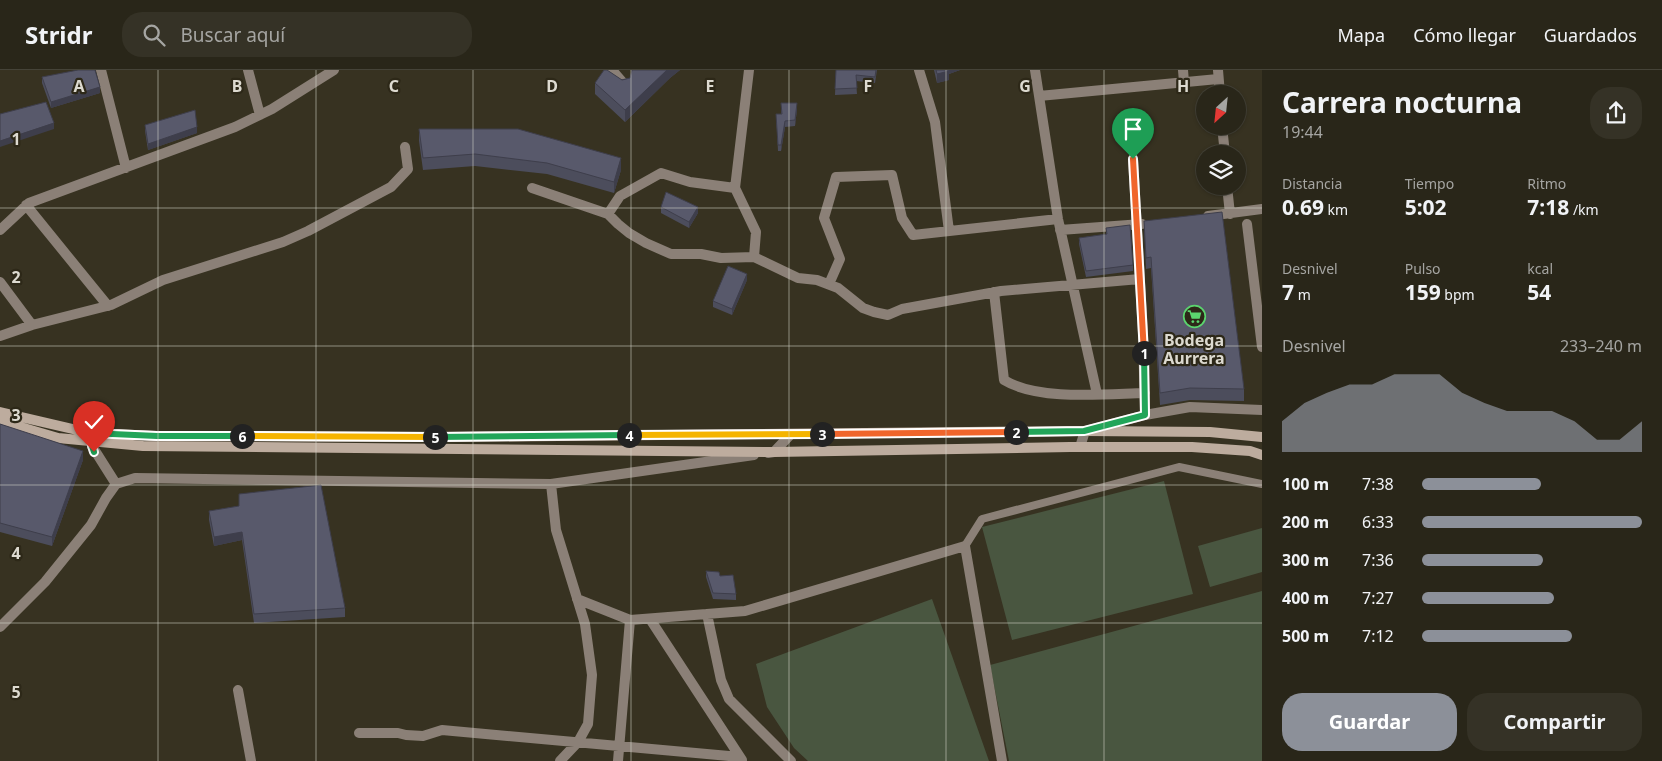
<!DOCTYPE html>
<html lang="es">
<head>
<meta charset="utf-8">
<style>
	body { margin:0; font-family:"Noto Sans",sans-serif; background:#353226; color:#f1f3f6; height:100vh; display:flex; flex-direction:column; font-size:19px; white-space:nowrap }
	* { box-sizing:border-box; margin:0 }
	p { font-size:16px; color:#a5a5a2 }
	.icon { flex:none; width:28px; height:28px; fill:none; stroke:currentColor; stroke-width:2; stroke-linecap:round; stroke-linejoin:round }
	.map { position:relative; flex:1; overflow:hidden }
	.side { display:flex; flex-direction:column; background:#292619; width:400px }
	.side>* { flex:none }
	.needle { width:32px; rotate:207deg }
	.controls { position:absolute; left:1196px; top:15px; display:grid; gap:10px }
	.controls a { display:grid; place-items:center; width:50px; height:50px; border-radius:50%; background:#292619; box-shadow:0 1px 4px #0004,0 0 0 1px #454338; font-size:25px }
	.pin { position:absolute; display:grid; place-items:center; width:42px; height:42px; color:#fff; margin:-51px -21px; border-radius:50% 50% 50% 0; rotate:-45deg; box-shadow:0 0 5px #0007 }
	.pin .icon { rotate:45deg }
	.km { position:absolute; width:25px; height:25px; margin:-12px; border-radius:50%; background:#222; color:#fff; font-size:14px; line-height:25px; text-align:center }
	.round { display:grid; place-items:center; flex:none; width:52px; height:52px; border-radius:20px; background:#353226 }
	.summary { display:flex; align-items:center; justify-content:space-between; height:85px; padding:0 20px }
	h1 { font-size:28px; font-weight:700; line-height:38px }
	.stats { display:grid; grid-template-columns:repeat(3,1fr); gap:8px; height:85px; padding:5px 20px }
	.stats div { display:grid; align-content:center }
	.stats b { font-size:21px; font-weight:700 }
	.stats small { font-size:14px; font-weight:400 }
	.stats p { font-size:14px }
	.chart { height:140px; padding:10px 20px }
	.chart p { display:flex; justify-content:space-between }
	.chart svg { width:100%; height:90px; margin-top:5px; fill:#8c9099; opacity:.7 }
	.button { display:flex; gap:10px; margin-top:auto; padding:10px 20px }
	.button a { flex:1; height:58px; border-radius:20px; background:#8c9099; color:#fff; font-size:20px; font-weight:700; line-height:58px; text-align:center }
	.button a+a { background:#353226; color:#f1f3f6 }
	ul { padding:0 20px; list-style:none; font-size:16px }
	li { display:grid; grid-template-columns:80px 60px 1fr; align-items:center; height:38px }
	li i { height:12px; border-radius:6px; background:#8c9099 }
	header { display:flex; align-items:center; gap:30px; box-sizing:border-box; height:70px; padding:0 25px; background:#292619; border-bottom:1px solid #454338 }
	header strong { font-size:24px }
	nav { display:flex; gap:28px; margin-inline-start:auto; font-size:18px }
	.search { width:350px; height:45px; background:#353226; display:flex; align-items:center; gap:12px; box-sizing:border-box; padding:0 18px; border-radius:20px; color:#a5a5a2; font-size:19px }
	main { display:flex; flex:1; min-height:0 }
	.map>svg:first-child { display:block }
</style>
</head>
<body>
<header>
<strong>Stridr</strong>
<div class="search"><svg class="icon" aria-label="search" viewBox="0 0 24 24"><circle cx="10" cy="10" r="6"/><path d="M15 15l6 6"/></svg>Buscar aquí</div>
<nav><a>Mapa</a><a>Cómo llegar</a><a>Guardados</a></nav>
</header>
<main>
<div class="map">
<svg width="1262" height="691" viewBox="0 0 1262 691">
	<rect width="100%" height="100%" fill="#373221"/>
	<!-- green -->
	<path fill="#495640" d="M 1164,411 L 1193,524 L 1012,570 L 982,457 Z
		M 1262,458 L 1262,502 L 1210,517 L 1198,476 Z
		M 1262,521 L 1262,691 L 1009,691 L 990,595 Z
		M 932,529 L 989,691 L 808,691 L 794,678 L 767,637 L 756,594 Z"/>
	<g fill="none" stroke-linecap="round" stroke-linejoin="round">
		<!-- lane -->
		<path stroke="#8b8077" stroke-width="8" d="M 965,476 L 982,449 L 1179,397 L 1262,414"/>
		<!-- street -->
		<path stroke="#8b8077" stroke-width="10" d="M 101,0 L 126,98
			M 248,0 L 260,45
			M 612,0 L 625,15
			M 749,0 L 735,118 L 756,162 L 754,187
			M 919,0 L 935,52 L 949,161
			M 1035,0 L 1058,149 L 1097,324
			M 1183,0 L 1184,12
			M 1218,0 L 1220,24
			M 1039,26 L 1218,9
			M 1222,56 L 1225,84
			M 1133,89 L 1143,263 L 1145,345
			M 1227,116 L 1230,144
			M 532,118 L 608,144 L 618,154 L 629,163 L 646,173 L 671,184 L 701,184 L 721,188 L 754,187 L 798,208 L 817,210 L 838,218 L 863,238 L 874,242 L 888,245 L 902,239 L 1001,221 L 1140,209
			M 26,135 L 108,236
			M 608,144 L 620,126 L 661,103 L 690,112 L 735,118
			M 1208,146 L 1262,139
			M 1247,154 L 1262,277
			M 0,160 L 29,133 L 235,57 L 272,39 L 334,0
			M 1060,160 L 1142,154
			M 0,212 L 32,255
			M 829,214 L 840,189 L 824,148 L 836,107 L 892,105 L 902,148 L 913,165 L 1058,149
			M 994,222 L 1004,310 C 1038,331 1105,324 1145,323
			M 0,266 L 32,255 L 111,235 L 163,210 L 283,172 L 308,161 L 391,117 L 408,99 L 405,77
			M 91,365 L 92,376 L 116,414
			M 1080,377 L 1085,361 L 1145,345 L 1190,337 L 1262,340
			M 768,383 L 774,382 L 791,364
			M 551,414 L 556,460 L 585,554 L 592,605 L 588,654 L 578,672 L 560,691
			M 577,529 L 630,550 L 745,541 L 965,476 L 1002,691
			M 707,544 L 721,610 L 729,629 L 791,691
			M 650,549 L 742,690
			M 0,557 L 45,512 L 91,455 L 106,428 L 116,414 L 135,408 L 551,414 L 754,385
			M 238,620 L 251,691
			M 359,663 L 398,663 L 406,665 L 423,666 L 442,660 L 740,687
			M 618,691 L 630,550"/>
		<!-- secondary -->
		<path stroke="#bdac9e" stroke-width="10" d="M 0,342 L 90,363 L 157,366 L 441,367 L 1085,361 L 1210,362 L 1262,367
			M 0,351 L 58,368 L 143,376 L 774,382 L 1070,377 L 1192,377 L 1250,381 L 1262,385"/>
	</g>
	<!-- wall -->
	<path fill="#4c4d5c" d="M 632,0 L 680,0 L 670,8 L 625,52 L 595,24 L 595,13 L 630,8 Z
		M 836,0 L 877,0 L 875,13 L 856,11 L 857,24 L 835,25 Z
		M 934,0 L 960,0 L 949,4 L 949,10 L 937,13 Z
		M 42,7 L 100,23 L 51,38 L 42,13 Z
		M 781,33 L 797,39 L 795,56 L 785,57 L 781,81 L 778,81 L 776,44 L 781,44 Z
		M 145,55 L 197,63 L 148,80 L 145,61 Z
		M 419,59 L 621,100 L 614,123 L 547,104 L 475,96 L 423,100 L 419,71 Z
		M 661,137 L 698,143 L 689,158 L 661,143 Z
		M 1144,151 L 1244,319 L 1244,331 L 1190,330 L 1160,335 L 1151,198 L 1146,199 Z
		M 1106,158 L 1133,195 L 1133,201 L 1086,207 L 1079,174 L 1079,168 L 1106,164 Z
		M 747,210 L 732,245 L 713,237 L 713,231 Z
		M 0,354 L 83,390 L 52,476 L 0,462 Z
		M 239,436 L 345,538 L 345,547 L 254,553 L 242,470 L 214,476 L 209,450 L 209,441 Z
		M 706,501 L 720,506 L 736,524 L 736,530 L 713,529 L 706,507 Z"/>
	<!-- shaded-wall -->
	<path fill="#3e3e4b" d="M 667,0 L 680,0 L 670,8 L 625,52 L 625,40 Z
		M 948,0 L 960,0 L 949,4 L 949,10 L 937,13 L 937,4 Z
		M 100,17 L 100,23 L 51,38 L 51,32 Z
		M 797,33 L 797,39 L 795,56 L 795,50 Z
		M 785,51 L 785,57 L 781,81 L 781,75 Z
		M 54,53 L 54,59 L 0,77 L 0,71 Z
		M 197,57 L 197,63 L 148,80 L 148,74 Z
		M 621,88 L 621,100 L 614,123 L 614,112 Z
		M 698,137 L 698,143 L 689,158 L 689,152 Z
		M 747,204 L 747,210 L 732,245 L 732,239 Z
		M 83,381 L 83,390 L 52,476 L 52,467 Z
		M 242,462 L 242,470 L 214,476 L 214,467 Z"/>
	<!-- building -->
	<path fill="#58596b" stroke="#3e3e4b" d="M 78,0 L 95,0 L 100,17 L 51,32 L 42,7 Z
		M 604,0 L 607,0 L 622,10 L 630,8 L 632,0 L 667,0 L 625,40 L 595,13 Z
		M 836,0 L 876,0 L 875,7 L 856,5 L 857,18 L 835,19 Z
		M 936,0 L 949,0 L 949,1 L 937,4 Z
		M 46,32 L 54,53 L 0,71 L 0,44 Z
		M 781,33 L 797,33 L 795,50 L 785,51 L 781,75 L 778,75 L 776,44 L 782,44 Z
		M 195,40 L 197,57 L 148,74 L 145,55 Z
		M 419,59 L 518,59 L 621,88 L 614,112 L 547,93 L 475,84 L 423,88 Z
		M 666,122 L 698,137 L 689,152 L 661,137 Z
		M 1222,142 L 1244,319 L 1190,318 L 1160,323 L 1151,187 L 1146,188 L 1144,151 Z
		M 1130,155 L 1133,195 L 1086,201 L 1079,168 L 1107,164 L 1106,158 Z
		M 728,196 L 747,204 L 732,239 L 713,231 Z
		M 0,354 L 83,381 L 52,467 L 0,453 Z
		M 321,415 L 345,538 L 254,544 L 242,462 L 214,467 L 209,441 L 239,436 L 239,424 Z
		M 706,501 L 719,502 L 720,506 L 733,505 L 736,524 L 713,523 Z"/>
	<g fill="none" stroke-linecap="round" stroke-linejoin="round">
		<defs>
			<path id="split-1" d="M 1133,89 L 1144,283"/>
			<path id="split-2" d="M 1016,362 L 1084,361 L 1145,345 L 1144,283"/>
			<path id="split-3" d="M 822,364 L 1016,362"/>
			<path id="split-4" d="M 629,365 L 822,364"/>
			<path id="split-5" d="M 435,367 L 629,365"/>
			<path id="split-6" d="M 242,366 L 435,367"/>
			<path id="split-7" d="M 94,382 L 92,376 L 90,363 L 157,366 L 242,366"/>
		</defs>
		<!-- split-1 casing -->
		<use href="#split-1" stroke="#fff" stroke-width="10"/>
		<!-- split-2 casing -->
		<use href="#split-2" stroke="#fff" stroke-width="10"/>
		<!-- split-3 casing -->
		<use href="#split-3" stroke="#fff" stroke-width="10"/>
		<!-- split-4 casing -->
		<use href="#split-4" stroke="#fff" stroke-width="10"/>
		<!-- split-5 casing -->
		<use href="#split-5" stroke="#fff" stroke-width="10"/>
		<!-- split-6 casing -->
		<use href="#split-6" stroke="#fff" stroke-width="10"/>
		<!-- split-7 casing -->
		<use href="#split-7" stroke="#fff" stroke-width="10"/>
		<!-- split-1 -->
		<use href="#split-1" stroke="#f0652b" stroke-width="6"/>
		<!-- split-2 -->
		<use href="#split-2" stroke="#22a559" stroke-width="6"/>
		<!-- split-3 -->
		<use href="#split-3" stroke="#f0652b" stroke-width="6"/>
		<!-- split-4 -->
		<use href="#split-4" stroke="#f5b400" stroke-width="6"/>
		<!-- split-5 -->
		<use href="#split-5" stroke="#22a559" stroke-width="6"/>
		<!-- split-6 -->
		<use href="#split-6" stroke="#f5b400" stroke-width="6"/>
		<!-- split-7 -->
		<use href="#split-7" stroke="#22a559" stroke-width="6"/>
	</g>
	<!-- grid -->
	<path fill="none" stroke="#dddad0" stroke-width="1" stroke-opacity="0.55" d="M 158,0 L 158,691M 316,0 L 316,691M 473,0 L 473,691M 631,0 L 631,691M 789,0 L 789,691M 946,0 L 946,691M 1104,0 L 1104,691M 0,138 L 1262,138M 0,276 L 1262,276M 0,415 L 1262,415M 0,553 L 1262,553"/>
	<!-- icons -->
	<defs>
		<symbol id="supermarket-ring" viewBox="-11 -11 22 22"><circle r="9.5" fill="#2d2818" stroke="#5bd56e" stroke-width="1.5"/><path d="M-6-5.5h2.5l.6 2H6L4.5 2H-2.5L-4.4-4H-6ZM-1.5 3.2a1.3 1.3 0 1 0 .1 0ZM3 3.2a1.3 1.3 0 1 0 .1 0Z" fill="#5bd56e"/></symbol>
	</defs>
	<g fill-rule="evenodd">
		<use href="#supermarket-ring" x="1182" y="234" width="25" height="25"/>
	</g>
	<g text-anchor="middle" stroke-width="4.5" stroke-linejoin="round" paint-order="stroke">
		<!-- poi labels -->
		<g font-size="16" font-weight="bold" fill="#dddad0" stroke="#2d2818">
			<text x="1194" y="276">Bodega<tspan x="1194" dy="18">Aurrera</tspan></text>
		</g>
	</g>
	<g font-size="16" text-anchor="middle" font-weight="bold" fill="#dddad0" stroke="#2d2818" stroke-width="4.5" stroke-linejoin="round" paint-order="stroke">
		<text x="79" y="22">A</text>
		<text x="237" y="22">B</text>
		<text x="394" y="22">C</text>
		<text x="552" y="22">D</text>
		<text x="710" y="22">E</text>
		<text x="868" y="22">F</text>
		<text x="1025" y="22">G</text>
		<text x="1183" y="22">H</text>
		<text x="16" y="75">1</text>
		<text x="16" y="213">2</text>
		<text x="16" y="351">3</text>
		<text x="16" y="489">4</text>
		<text x="16" y="628">5</text>
	</g>
</svg>
<div class="controls">
<a><svg class="needle" viewBox="-14 -14 28 28"><path d="M0-13l5 13h-10z" fill="#e53935"/><path d="M0 13l5-13h-10z" fill="#a5a5a2"/></svg></a>
<a><svg class="icon" aria-label="layers" viewBox="0 0 24 24"><path d="M12 4l9 5-9 5-9-5zM3 14l9 5 9-5"/></svg></a>
</div>
<div class="pin" style="left:1133px;top:89px;background:#1e9e55"><svg class="icon" aria-label="arrive" viewBox="0 0 24 24"><path d="M6 21V4h12l-3 4 3 4H6"/></svg></div>
<div class="pin" style="left:94px;top:382px;background:#d93025"><svg class="icon" aria-label="check" viewBox="0 0 24 24"><path d="M5 12l5 5 9-10"/></svg></div>
<b class="km" style="left:1144px;top:283px">1</b>
<b class="km" style="left:1016px;top:362px">2</b>
<b class="km" style="left:822px;top:364px">3</b>
<b class="km" style="left:629px;top:365px">4</b>
<b class="km" style="left:435px;top:367px">5</b>
<b class="km" style="left:242px;top:366px">6</b>
</div>
<section class="side">
<div class="summary"><div><h1>Carrera nocturna</h1><p>19:44</p></div><a class="round"><svg class="icon" aria-label="share" viewBox="0 0 24 24"><path d="M12 15V3M7 8l5-5 5 5M5 13v7h14v-7"/></svg></a></div>
<div class="stats">
<div><p>Distancia</p><b>0.69<small> km</small></b></div>
<div><p>Tiempo</p><b>5:02</b></div>
<div><p>Ritmo</p><b>7:18<small> /km</small></b></div>
</div>
<div class="stats">
<div><p>Desnivel</p><b>7<small> m</small></b></div>
<div><p>Pulso</p><b>159<small> bpm</small></b></div>
<div><p>kcal</p><b>54</b></div>
</div>
<div class="chart"><p><span>Desnivel</span>233–240 m</p>
<svg viewBox="0 0 160 44" preserveAspectRatio="none"><path d="M0 44V29L10 20L20 15L30 11L40 11L50 6L60 6L70 6L80 15L90 20L100 24L110 24L120 24L130 29L140 38L150 38L160 29V44z"/></svg>
</div>
<ul>
<li><b>100 m</b>7:38<i style="width:54%"></i></li>
<li><b>200 m</b>6:33<i style="width:100%"></i></li>
<li><b>300 m</b>7:36<i style="width:55%"></i></li>
<li><b>400 m</b>7:27<i style="width:60%"></i></li>
<li><b>500 m</b>7:12<i style="width:68%"></i></li>
</ul>
<div class="button"><a>Guardar</a><a>Compartir</a></div>
</section>
</main>
</body>
</html>
